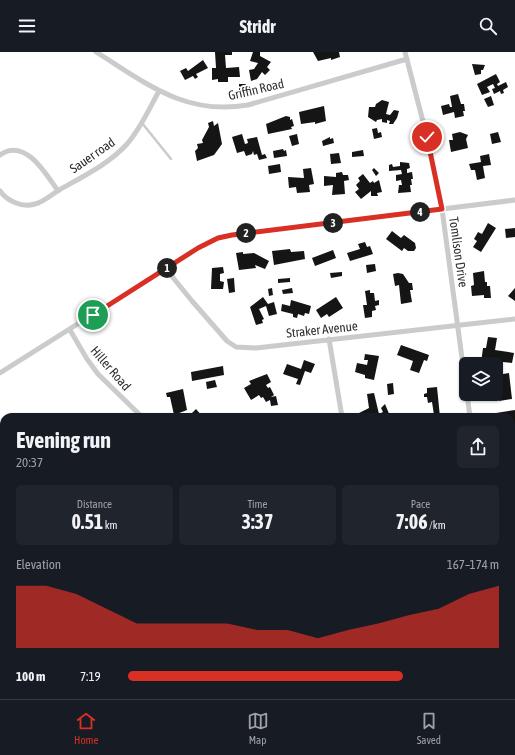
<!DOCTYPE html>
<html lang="en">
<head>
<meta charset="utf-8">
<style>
	body { margin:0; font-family:"Asap Condensed",sans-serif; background:#20242c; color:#f1f3f6; height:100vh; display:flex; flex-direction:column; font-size:15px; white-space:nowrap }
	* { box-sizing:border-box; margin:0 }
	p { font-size:13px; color:#9ea1a6 }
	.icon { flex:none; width:22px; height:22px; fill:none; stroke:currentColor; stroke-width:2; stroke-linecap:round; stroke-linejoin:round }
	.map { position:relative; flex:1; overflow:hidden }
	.side { position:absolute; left:0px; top:361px; width:515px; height:286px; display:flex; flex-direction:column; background:#171b24; border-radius:12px 12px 0 0; box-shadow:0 1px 3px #0004 }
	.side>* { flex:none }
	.controls { position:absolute; left:459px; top:305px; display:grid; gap:8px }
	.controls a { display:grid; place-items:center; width:44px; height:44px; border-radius:6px; background:#171b24; box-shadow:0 1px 3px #0004; font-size:20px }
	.pin { position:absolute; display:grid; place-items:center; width:34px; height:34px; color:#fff; margin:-17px; border:2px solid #fff; border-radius:50%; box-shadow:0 1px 4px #0007 }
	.km { position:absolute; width:20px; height:20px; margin:-10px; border-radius:50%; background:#222; color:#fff; font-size:11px; line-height:20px; text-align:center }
	.round { display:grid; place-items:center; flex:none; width:42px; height:42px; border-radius:6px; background:#20242c }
	.headline { display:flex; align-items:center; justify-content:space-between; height:68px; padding:0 16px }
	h1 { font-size:22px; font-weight:700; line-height:30px }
	.metrics { display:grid; grid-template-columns:repeat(3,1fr); gap:6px; height:68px; padding:4px 16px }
	.metrics div { display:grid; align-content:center; border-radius:6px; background:#20242c; text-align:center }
	.metrics b { font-size:20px; font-weight:700 }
	.metrics small { font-size:11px; font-weight:400 }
	.metrics p { font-size:11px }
	.chart { height:112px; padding:8px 16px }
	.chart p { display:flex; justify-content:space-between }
	.chart svg { width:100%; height:72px; margin-top:4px; fill:#d93025; opacity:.7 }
	ul { padding:0 16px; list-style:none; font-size:13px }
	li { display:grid; grid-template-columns:64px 48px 1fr; align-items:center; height:30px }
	li i { height:10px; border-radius:5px; background:#d93025 }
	header { display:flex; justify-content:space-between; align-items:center; height:52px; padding:0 16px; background:#171b24; font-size:18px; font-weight:700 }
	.dock { display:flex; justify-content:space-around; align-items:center; height:56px; border-top:1px solid #363941; background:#171b24; font-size:11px; color:#9ea1a6 }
	.dock a { display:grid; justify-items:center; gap:2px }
	.dock .current { color:#d93025 }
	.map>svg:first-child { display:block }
</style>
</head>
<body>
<header><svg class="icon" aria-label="menu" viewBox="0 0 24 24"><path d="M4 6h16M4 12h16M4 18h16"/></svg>Stridr<svg class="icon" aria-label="search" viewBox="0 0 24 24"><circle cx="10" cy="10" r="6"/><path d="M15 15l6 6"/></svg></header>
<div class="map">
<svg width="515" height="647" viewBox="0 0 515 647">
	<rect width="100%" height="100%" fill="#fff"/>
	<!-- building -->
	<path fill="#151515" d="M 215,0 L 232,0 L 232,3 L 225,3 L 226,16 L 239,15 L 240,25 L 228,25 L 228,30 L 218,30 L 218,27 L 212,28 L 212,16 L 216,16 Z
		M 253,0 L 260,0 L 260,4 L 271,10 L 267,15 L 270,18 L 265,23 L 262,20 L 257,27 L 251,29 L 249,18 L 254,17 L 258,11 L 250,9 Z
		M 313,0 L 339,0 L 340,5 L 331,8 L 331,6 L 318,9 Z
		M 203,8 L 208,16 L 196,22 L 198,25 L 195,27 L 193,24 L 185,28 L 180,19 L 186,16 L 188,19 Z
		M 472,12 L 485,13 L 483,18 L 481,18 L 481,22 L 475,23 Z
		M 496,22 L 500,30 L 497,32 L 498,34 L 506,30 L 508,35 L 503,38 L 504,41 L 501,42 L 500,39 L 494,42 L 492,37 L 495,36 L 493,32 L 487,35 L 490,40 L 482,43 L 477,32 Z
		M 239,32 L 246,32 L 246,39 L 239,39 Z
		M 458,42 L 461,52 L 464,52 L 465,59 L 463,59 L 464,64 L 455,66 L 454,60 L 443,63 L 441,54 L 449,52 L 450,55 L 452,55 L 450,44 Z
		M 491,44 L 494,53 L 488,55 L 484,47 Z
		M 382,48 L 389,50 L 386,62 L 390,63 L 394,58 L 399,59 L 397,66 L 393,72 L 389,72 L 390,69 L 387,68 L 387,71 L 382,70 L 382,67 L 377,68 L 376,70 L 368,65 L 369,55 L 375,55 L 376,52 Z
		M 324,54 L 326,69 L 315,72 L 315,70 L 301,72 L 299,60 Z
		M 286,64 L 290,65 L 290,68 L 292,67 L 294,74 L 291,75 L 292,77 L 268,82 L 266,72 Z
		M 213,69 L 214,74 L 218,71 L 222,92 L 214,103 L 197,109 L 195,99 L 198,96 L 197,92 L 203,91 L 202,88 L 209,75 L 208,71 Z
		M 377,76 L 378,81 L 381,80 L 382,85 L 374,87 L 372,77 Z
		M 460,80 L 468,83 L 466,87 L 468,96 L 451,100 L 449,88 L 453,88 L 452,82 Z
		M 498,80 L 501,90 L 492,92 L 490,82 Z
		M 242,82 L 245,92 L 248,91 L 247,87 L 257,85 L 262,103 L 265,102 L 267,106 L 259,108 L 257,102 L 254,103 L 253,99 L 252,102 L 246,104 L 244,99 L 237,101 L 232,85 Z
		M 297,82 L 299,92 L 292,94 L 289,84 Z
		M 330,85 L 330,87 L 333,86 L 334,91 L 323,94 L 322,89 Z
		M 283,97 L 284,99 L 286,98 L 287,104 L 274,106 L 273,99 Z
		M 363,98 L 364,104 L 352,105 L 352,100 Z
		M 339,101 L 341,111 L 331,112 L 330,102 Z
		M 489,102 L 491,113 L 483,114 L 485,126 L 477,128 L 475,118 L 471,118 L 469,112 L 481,110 L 480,104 Z
		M 400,110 L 409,111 L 410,116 L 407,117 L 407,121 L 412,120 L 413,127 L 411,127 L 412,133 L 410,133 L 411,140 L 398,141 L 399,133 L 402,133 L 401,128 L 396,129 L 396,123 L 402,122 L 401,118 L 389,119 L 389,113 L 392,112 L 393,115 L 400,114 Z
		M 280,112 L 281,120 L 269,122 L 268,114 Z
		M 311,116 L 314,132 L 309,133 L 310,140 L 297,141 L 296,135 L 289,136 L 288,125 L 304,126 L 303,117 Z
		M 374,116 L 379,121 L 376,124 L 372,118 Z
		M 342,120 L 343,123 L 348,123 L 349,128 L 344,129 L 345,142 L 332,143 L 333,133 L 324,134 L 324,124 L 336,125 L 336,121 Z
		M 363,122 L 370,131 L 373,129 L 374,131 L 379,128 L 382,140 L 377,141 L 378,144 L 371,144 L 371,139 L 361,147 L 355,140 L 359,137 L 356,133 L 360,129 L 358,126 Z
		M 488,171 L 496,176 L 481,200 L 473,195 L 477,189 L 474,187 L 478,180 L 482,182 Z
		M 515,176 L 515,185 L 506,186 L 505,177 Z
		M 392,179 L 401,186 L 404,183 L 415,191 L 416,196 L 414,199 L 408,199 L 404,196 L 402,199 L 386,187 Z
		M 365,190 L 367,195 L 370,194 L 373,202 L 350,209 L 347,201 L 360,197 L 358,192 Z
		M 290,197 L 291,200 L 304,199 L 305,207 L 274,213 L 272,199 Z
		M 333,198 L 336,206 L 315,214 L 312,206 Z
		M 243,200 L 243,202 L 254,201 L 269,209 L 265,217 L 255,213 L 256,216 L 239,218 L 236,201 Z
		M 375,212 L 376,219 L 367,221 L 366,213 Z
		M 223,215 L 224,221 L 220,222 L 220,229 L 224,230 L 223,237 L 211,237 L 212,216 Z
		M 484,219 L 485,230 L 487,230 L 487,234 L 490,234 L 491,246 L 484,246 L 484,243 L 472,244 L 471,234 L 474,233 L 473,221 Z
		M 342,220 L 342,224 L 331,226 L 330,221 Z
		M 398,221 L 403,222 L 409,231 L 412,231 L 413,238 L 410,238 L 412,250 L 401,252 L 399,233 L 395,234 L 393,222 Z
		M 234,226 L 235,240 L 229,241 L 227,227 Z
		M 290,226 L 290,230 L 278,231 L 278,227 Z
		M 272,236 L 273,243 L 269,244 L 268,237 Z
		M 292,236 L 293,241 L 283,242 L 282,238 Z
		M 515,236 L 515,249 L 508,244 Z
		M 370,238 L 370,241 L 374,241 L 375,249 L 379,248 L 379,253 L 375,254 L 376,258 L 372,259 L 372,265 L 365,266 L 363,253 L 367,253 L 365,239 Z
		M 263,245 L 268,252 L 274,250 L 277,262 L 269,264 L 266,254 L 259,257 L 264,267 L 262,268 L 263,271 L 256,273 L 250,255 Z
		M 336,245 L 343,256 L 329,265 L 327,262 L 321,266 L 316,258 Z
		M 291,248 L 311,254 L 309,262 L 305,261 L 304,264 L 298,262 L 297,266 L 293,265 L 293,262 L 281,259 L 282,252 L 290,254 Z
		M 488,285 L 497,286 L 495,298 L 514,301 L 512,311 L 503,310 L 502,314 L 496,312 L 481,311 L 483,296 L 486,296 Z
		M 401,293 L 429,303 L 427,309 L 424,308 L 419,321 L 410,318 L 413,309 L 397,303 Z
		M 365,302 L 379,304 L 374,328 L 365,326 L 365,323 L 355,320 L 357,311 L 367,313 L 368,308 L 364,308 Z
		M 304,308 L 315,312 L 311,321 L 305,319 L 300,333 L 296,332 L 298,327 L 283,322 L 287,312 L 301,317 Z
		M 223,314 L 224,323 L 192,329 L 191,320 Z
		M 509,321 L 512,347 L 499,349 L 497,323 Z
		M 267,322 L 271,330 L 266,333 L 268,336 L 270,335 L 274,343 L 271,345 L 276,344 L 278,353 L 271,354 L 270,348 L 266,350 L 263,345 L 261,346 L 259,343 L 251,348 L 244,336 L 251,332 L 249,329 Z
		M 215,328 L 217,335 L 207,337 L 206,330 Z
		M 393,331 L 394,342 L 388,343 L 387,332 Z
		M 437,335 L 440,365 L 428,365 L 427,363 L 434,363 L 432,350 L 428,351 L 427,345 L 424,345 L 424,342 L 427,341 L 427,336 Z
		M 183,337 L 187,358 L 174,363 L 170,345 L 167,345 L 166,341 Z
		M 374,341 L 379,362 L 383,360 L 381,356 L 385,352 L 390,364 L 356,365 L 355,363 L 369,356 L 367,342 Z
		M 196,357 L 202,364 L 188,365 Z
		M 515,358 L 515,384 L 511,384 L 511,365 L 496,365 L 496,361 Z
		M 511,458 L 515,458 L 515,476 L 511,476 Z
		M 269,643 L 280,643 L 280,647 L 269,647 Z
		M 299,643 L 309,643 L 309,647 L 299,647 Z
		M 369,643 L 379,643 L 380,647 L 370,647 Z"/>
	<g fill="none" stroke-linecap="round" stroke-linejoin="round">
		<!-- service -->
		<path stroke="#cbcbcb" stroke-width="2.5" d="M 142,71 L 171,107"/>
		<!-- minor -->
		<path stroke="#cbcbcb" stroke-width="5" d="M 96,0 C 146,31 185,64 248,53 L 407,7
			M 405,0 L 427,85 L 442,157 L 466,336
			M 0,103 C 25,85 46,122 58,139
			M 0,139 C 7,149 22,156 35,152 C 44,150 51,143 59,138 C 82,125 109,112 127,92 C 141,76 149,57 159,39
			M 166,217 L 192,249 L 227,289 L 236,295 L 256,296 L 515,267
			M 70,278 L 87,307 L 98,322 L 142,365
			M 329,287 L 342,365
			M 0,321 L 198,196 L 218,186 L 232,183 L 515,148
			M 467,342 L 470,365
			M 0,398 L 4,402
			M 511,413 L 515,416
			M 0,500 L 4,504
			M 0,583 L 4,579
			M 143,643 L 147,647
			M 241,643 L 245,647
			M 426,643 L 430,647"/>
		<!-- secondary -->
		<path stroke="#b8b8b8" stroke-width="7" d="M 0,430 L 4,434
			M 0,450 L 4,454
			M 511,625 L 515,620
			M 198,643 L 202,647
			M 217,643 L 221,647
			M 490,647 L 494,643"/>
	</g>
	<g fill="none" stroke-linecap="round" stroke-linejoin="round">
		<defs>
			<path id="route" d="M 93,263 L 198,196 L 218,186 L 232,183 L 442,157 L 427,85"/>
		</defs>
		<!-- route casing -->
		<use href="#route" stroke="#fff" stroke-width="8"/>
		<!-- route -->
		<use href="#route" stroke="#d93025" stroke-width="5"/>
	</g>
	<g text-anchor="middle" stroke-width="4" stroke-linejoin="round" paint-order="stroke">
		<!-- street labels -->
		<g font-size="13" fill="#2e2e2e" stroke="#fff">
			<text transform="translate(256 37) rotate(-13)" y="5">Griffin Road</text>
			<text transform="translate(92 103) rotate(-35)" y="5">Sauer road</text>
			<text transform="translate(459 200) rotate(82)" y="5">Tomlison Drive</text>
			<text transform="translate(322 277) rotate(-6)" y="5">Straker Avenue</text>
			<text transform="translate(111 316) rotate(49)" y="5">Hiller Road</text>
		</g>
	</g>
</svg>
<div class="controls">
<a><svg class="icon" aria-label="layers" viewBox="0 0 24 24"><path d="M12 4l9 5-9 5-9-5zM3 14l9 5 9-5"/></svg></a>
</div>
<div class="pin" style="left:93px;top:263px;background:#1e9e55"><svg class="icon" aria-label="arrive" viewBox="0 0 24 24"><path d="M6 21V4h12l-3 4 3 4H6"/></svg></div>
<div class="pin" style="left:427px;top:85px;background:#d93025"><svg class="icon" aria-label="check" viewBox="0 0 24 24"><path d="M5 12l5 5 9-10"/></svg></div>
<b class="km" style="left:167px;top:216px">1</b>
<b class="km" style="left:246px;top:181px">2</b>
<b class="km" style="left:333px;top:171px">3</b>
<b class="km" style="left:420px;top:160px">4</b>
<section class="side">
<div class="headline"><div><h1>Evening run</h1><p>20:37</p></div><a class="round"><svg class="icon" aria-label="share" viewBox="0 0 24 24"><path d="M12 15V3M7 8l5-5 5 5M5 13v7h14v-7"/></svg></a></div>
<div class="metrics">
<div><p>Distance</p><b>0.51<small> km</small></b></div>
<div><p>Time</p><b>3:37</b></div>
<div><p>Pace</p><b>7:06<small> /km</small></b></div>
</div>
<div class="chart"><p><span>Elevation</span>167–174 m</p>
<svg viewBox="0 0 160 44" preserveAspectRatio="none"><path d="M0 44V6L10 6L20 11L30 20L40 29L50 29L60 29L70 29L80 33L90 33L100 38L110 33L120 29L130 24L140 20L150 11L160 6V44z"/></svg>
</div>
<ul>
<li><b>100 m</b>7:19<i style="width:74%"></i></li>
</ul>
</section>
</div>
<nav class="dock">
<a class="current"><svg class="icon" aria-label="home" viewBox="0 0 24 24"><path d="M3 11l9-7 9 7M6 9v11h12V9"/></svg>Home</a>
<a><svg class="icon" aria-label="map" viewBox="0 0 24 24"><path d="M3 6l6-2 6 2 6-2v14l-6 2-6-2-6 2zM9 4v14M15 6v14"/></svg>Map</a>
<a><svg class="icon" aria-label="saved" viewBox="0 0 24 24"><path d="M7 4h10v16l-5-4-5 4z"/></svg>Saved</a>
</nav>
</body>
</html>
